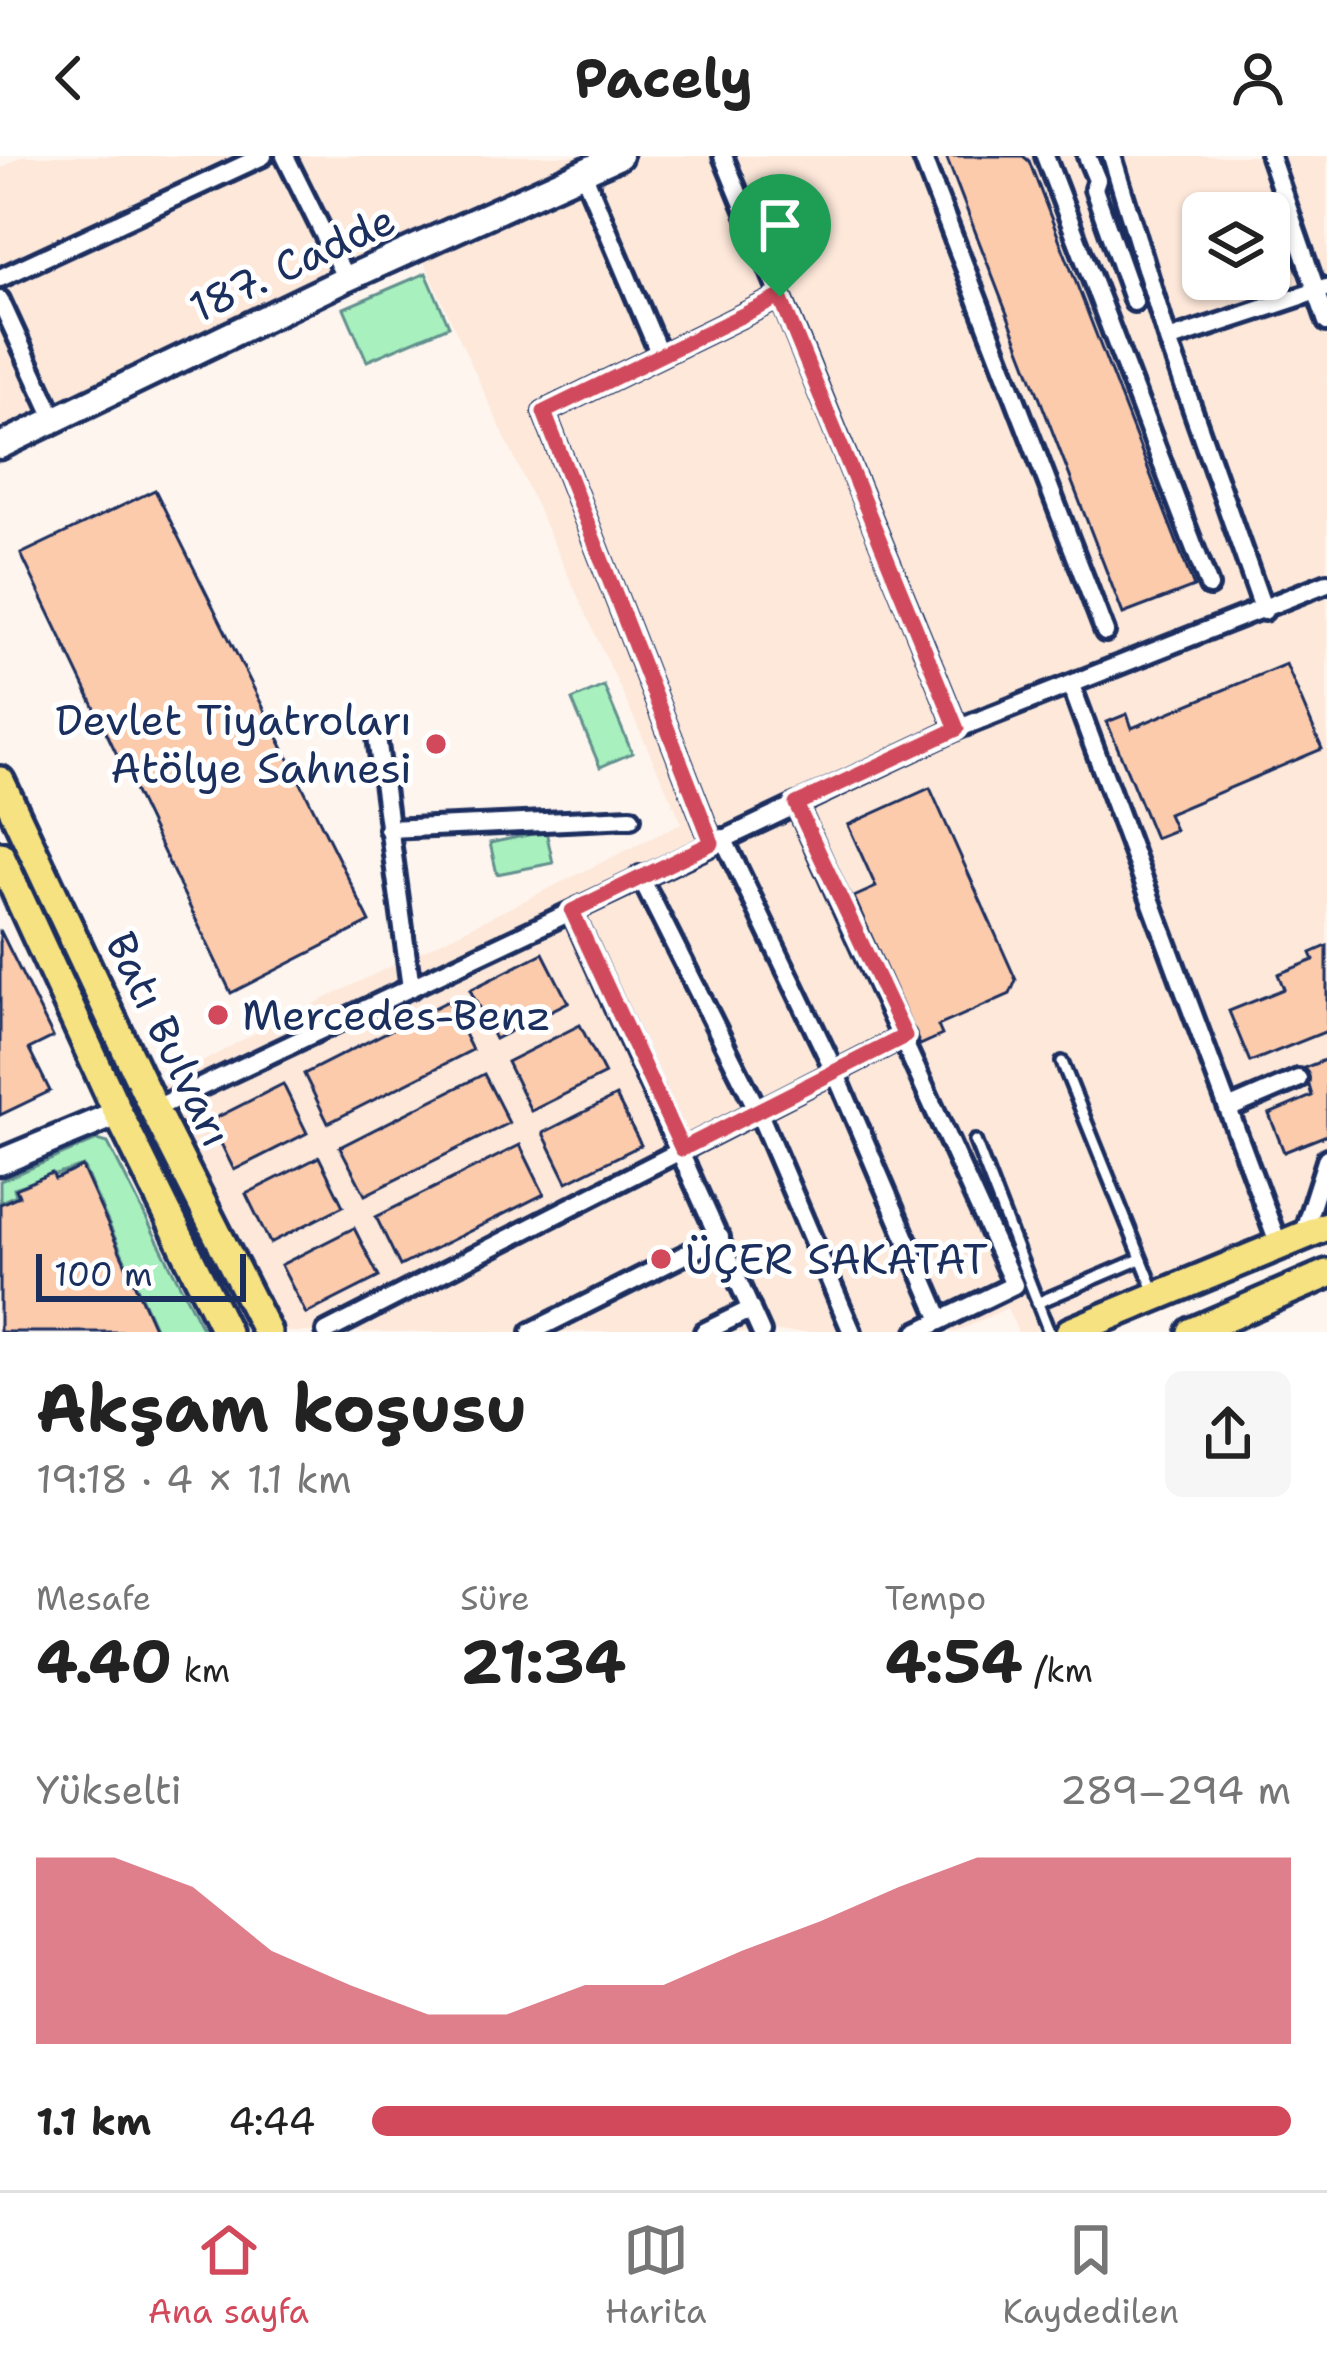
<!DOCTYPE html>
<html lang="tr">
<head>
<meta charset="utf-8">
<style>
	body { margin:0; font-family:"Shantell Sans",sans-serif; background:#f6f6f6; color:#222; height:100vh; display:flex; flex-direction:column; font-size:45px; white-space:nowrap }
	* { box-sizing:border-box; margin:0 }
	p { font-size:39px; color:#767676 }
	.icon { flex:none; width:66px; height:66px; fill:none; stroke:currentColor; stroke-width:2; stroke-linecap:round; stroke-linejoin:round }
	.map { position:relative; height:1176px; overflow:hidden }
	.details { display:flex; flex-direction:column; background:#fff; flex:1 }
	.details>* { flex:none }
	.tools { position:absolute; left:1182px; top:36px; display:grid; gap:24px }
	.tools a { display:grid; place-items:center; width:108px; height:108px; border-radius:18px; background:#fff; box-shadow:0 3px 9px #0004; font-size:60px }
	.scale { position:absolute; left:36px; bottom:30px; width:210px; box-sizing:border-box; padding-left:12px; border:6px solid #1b2f5e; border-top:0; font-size:33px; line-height:42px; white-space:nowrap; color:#1b2f5e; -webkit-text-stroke:9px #fff; paint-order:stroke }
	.pin { position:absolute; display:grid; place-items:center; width:102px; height:102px; color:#fff; margin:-123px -51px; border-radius:50% 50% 50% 0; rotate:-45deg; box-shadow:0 0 12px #0007 }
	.pin .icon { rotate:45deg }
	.round { display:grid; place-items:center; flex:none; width:126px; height:126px; border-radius:18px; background:#f6f6f6 }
	.head { display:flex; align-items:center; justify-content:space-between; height:204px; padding:0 36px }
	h1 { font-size:66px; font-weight:700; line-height:90px }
	.stats { display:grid; grid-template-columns:repeat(3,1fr); gap:18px; height:204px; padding:12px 36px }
	.stats div { display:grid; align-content:center }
	.stats b { font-size:60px; font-weight:700 }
	.stats small { font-size:33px; font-weight:400 }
	.stats p { font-size:33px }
	.chart { height:336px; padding:24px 36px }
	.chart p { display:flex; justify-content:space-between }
	.chart svg { width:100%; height:216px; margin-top:12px; fill:#d1495b; opacity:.7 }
	ul { padding:0 36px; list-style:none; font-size:39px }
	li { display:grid; grid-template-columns:192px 144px 1fr; align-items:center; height:90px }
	li i { height:30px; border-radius:15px; background:#d1495b }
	header { display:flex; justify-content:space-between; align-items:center; height:156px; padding:0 36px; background:#fff; font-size:54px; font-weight:700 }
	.dock { display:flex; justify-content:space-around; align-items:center; height:168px; border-top:3px solid #e0e0e0; background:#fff; font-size:33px; color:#767676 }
	.dock a { display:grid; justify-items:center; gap:6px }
	.dock .active { color:#d1495b }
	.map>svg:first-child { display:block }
</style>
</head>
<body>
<header><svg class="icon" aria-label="back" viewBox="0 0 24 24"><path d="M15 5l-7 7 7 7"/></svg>Pacely<svg class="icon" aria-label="person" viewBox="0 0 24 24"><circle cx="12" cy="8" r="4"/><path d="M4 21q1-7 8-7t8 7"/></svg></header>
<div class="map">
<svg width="1327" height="1176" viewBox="0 0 1327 1176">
	<rect width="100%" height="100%" fill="#fef5ee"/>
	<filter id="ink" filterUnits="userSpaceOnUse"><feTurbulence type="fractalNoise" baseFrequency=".00833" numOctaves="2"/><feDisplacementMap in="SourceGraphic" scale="24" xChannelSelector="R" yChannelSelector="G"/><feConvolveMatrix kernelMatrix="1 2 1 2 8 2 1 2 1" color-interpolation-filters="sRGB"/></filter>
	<g filter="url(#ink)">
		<!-- built -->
		<path fill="#fde8da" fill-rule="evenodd" d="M 22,0 L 1327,0 L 1327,1055 L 1032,1176 L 1018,1176 L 1007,1152 L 956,1176 L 281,1176 L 160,929 L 259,875 L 682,667 L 423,103 L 0,275 L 0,13 ZM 1203,57 L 1269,57 L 1269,123 L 1203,123 Z"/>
		<!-- green -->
		<path fill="#a8f0be" stroke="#62908e" stroke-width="3" d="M 426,117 L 449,170 L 367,205 L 344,152 Z
			M 604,530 L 632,597 L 600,611 L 572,544 Z
			M 546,675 L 553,707 L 497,718 L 490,687 Z
			M 97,984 L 108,987 L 204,1176 L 157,1176 L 83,1010 L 14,1032 L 16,1039 L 0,1046 L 0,1025 Z"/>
		<!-- building -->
		<path fill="#fccbac" stroke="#1b2f5e" stroke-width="3" d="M 946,0 L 1023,0 L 1029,5 L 1194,431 L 1123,458 Z
			M 155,334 L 370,766 L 231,837 L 21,398 Z
			M 1286,508 L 1322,593 L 1168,658 L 1175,674 L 1155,682 L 1107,566 L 1127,558 L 1132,572 Z
			M 930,632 L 1016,824 L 1010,838 L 938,870 L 942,879 L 920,889 L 854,741 L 876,731 L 848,669 Z
			M 0,774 L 53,881 L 29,893 L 50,935 L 0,959 Z
			M 1327,790 L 1327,875 L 1250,906 L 1229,855 L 1284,833 L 1278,818 L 1314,804 L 1311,797 Z
			M 543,797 L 568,846 L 495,883 L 470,834 Z
			M 448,845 L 472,894 L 328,967 L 304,918 Z
			M 580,869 L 605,918 L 531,955 L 507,906 Z
			M 1327,903 L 1327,979 L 1284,996 L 1269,958 L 1312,940 L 1304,912 Z
			M 484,918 L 509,967 L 365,1039 L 340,991 Z
			M 283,928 L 307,977 L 234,1014 L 210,965 Z
			M 616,940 L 641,989 L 567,1026 L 543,977 Z
			M 520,989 L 544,1038 L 400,1110 L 376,1061 Z
			M 319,1001 L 343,1050 L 270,1087 L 246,1038 Z
			M 82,1011 L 156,1176 L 0,1176 L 0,1048 L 19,1040 L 16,1033 L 52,1017 L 55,1023 Z
			M 354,1072 L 379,1121 L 306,1158 L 281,1109 Z"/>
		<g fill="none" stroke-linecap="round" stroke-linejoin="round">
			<defs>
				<path id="lane" d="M 1062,906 L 1154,1134
					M 975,985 L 1049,1176
					M 1037,1147 L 1138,1104"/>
				<path id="street" d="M 285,0 L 346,123
					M 723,0 L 957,573
					M 922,0 L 1105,476
					M 1045,0 L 1209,430
					M 1087,0 L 1097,24 L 1094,33 L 1134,146
					M 1112,0 L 1168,184 L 1264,455
					M 1270,0 L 1327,166
					M 583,16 L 660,199
					M 0,122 L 263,0
					M 0,144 L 55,264
					M 1168,184 L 1326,132
					M 1071,529 L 1279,1090
					M 377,581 L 411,832
					M 796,648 L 1014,1129 L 917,1176
					M 388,673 L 631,662
					M 723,682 L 835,916 L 941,1164
					M 712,687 L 544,256 L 780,141
					M 640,720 L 758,955 L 852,1176
					M 572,756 L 761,1176
					M 154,953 L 957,573 L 1327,427
					M 1228,953 L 1298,923
					M 1302,1080 L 1327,1002
					M 326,1176 L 905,880
					M 531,1176 L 720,1081
					M 704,1176 L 751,1153"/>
				<path id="secondary" d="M 0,290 L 346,123 L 619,0
					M 0,1006 L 118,957"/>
				<path id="primary" d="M 0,625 L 154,953 L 267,1176
					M 0,700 L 118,957 L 226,1176
					M 1070,1176 L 1327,1070
					M 1192,1176 L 1327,1118"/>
			</defs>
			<!-- lane casing -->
			<use href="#lane" stroke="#1b2f5e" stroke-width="18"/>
			<!-- street casing -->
			<use href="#street" stroke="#1b2f5e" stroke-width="26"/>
			<!-- secondary casing -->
			<use href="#secondary" stroke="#1b2f5e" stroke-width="33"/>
			<!-- primary casing -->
			<use href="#primary" stroke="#1b2f5e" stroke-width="36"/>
			<!-- lane -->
			<use href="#lane" stroke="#fff" stroke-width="9"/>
			<!-- street -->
			<use href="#street" stroke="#fff" stroke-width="16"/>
			<!-- secondary -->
			<use href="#secondary" stroke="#fff" stroke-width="24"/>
			<!-- primary -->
			<use href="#primary" stroke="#f7e281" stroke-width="27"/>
		</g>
	</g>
	<g fill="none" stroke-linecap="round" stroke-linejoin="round" filter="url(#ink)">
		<defs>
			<path id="route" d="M 780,141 L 957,573 L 796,648 L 905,880 L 682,993 L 572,755 L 712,687 L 544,256 Z"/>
		</defs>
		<!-- route casing -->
		<use href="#route" stroke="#fff" stroke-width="24"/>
		<!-- route -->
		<use href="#route" stroke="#d1495b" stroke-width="15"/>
	</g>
	<!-- markers -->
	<g fill="#d1495b" stroke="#fff" stroke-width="4.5">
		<circle cx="436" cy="588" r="12"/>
		<circle cx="218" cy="859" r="12"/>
		<circle cx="661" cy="1103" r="12"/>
	</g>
	<g text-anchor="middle" stroke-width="10" stroke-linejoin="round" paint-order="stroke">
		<!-- street labels -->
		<g font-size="42" fill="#1b2f5e" stroke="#fff">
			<text transform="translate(292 107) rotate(-25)" y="15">187. Cadde</text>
			<text transform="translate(169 883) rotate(64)" y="15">Batı Bulvarı</text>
		</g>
		<!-- poi labels -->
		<g font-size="42" fill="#1b2f5e" stroke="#fff" text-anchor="start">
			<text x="412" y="579" text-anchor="end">Devlet Tiyatroları<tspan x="412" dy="48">Atölye Sahnesi</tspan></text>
			<text x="242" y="874">Mercedes-Benz</text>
			<text x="685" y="1118">ÜÇER SAKATAT</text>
		</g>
	</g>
</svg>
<div class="tools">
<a><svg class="icon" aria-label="layers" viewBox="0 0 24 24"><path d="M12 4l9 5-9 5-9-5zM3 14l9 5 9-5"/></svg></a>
</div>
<div class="scale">100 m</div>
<div class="pin" style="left:780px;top:141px;background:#1e9e55"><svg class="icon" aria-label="arrive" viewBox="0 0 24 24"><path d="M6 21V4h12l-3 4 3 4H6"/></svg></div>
</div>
<section class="details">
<div class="head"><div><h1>Akşam koşusu</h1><p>19:18 · 4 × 1.1 km</p></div><a class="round"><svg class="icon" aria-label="share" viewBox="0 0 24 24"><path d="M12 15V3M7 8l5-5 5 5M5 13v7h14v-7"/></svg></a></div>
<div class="stats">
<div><p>Mesafe</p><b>4.40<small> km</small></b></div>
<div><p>Süre</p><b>21:34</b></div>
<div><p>Tempo</p><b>4:54<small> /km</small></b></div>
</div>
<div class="chart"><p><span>Yükselti</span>289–294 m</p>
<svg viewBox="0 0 160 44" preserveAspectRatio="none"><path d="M0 44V6L10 6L20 12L30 25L40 32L50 38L60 38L70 32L80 32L90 25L100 19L110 12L120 6L130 6L140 6L150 6L160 6V44z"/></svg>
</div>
<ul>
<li><b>1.1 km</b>4:44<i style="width:100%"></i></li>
</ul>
</section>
<nav class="dock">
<a class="active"><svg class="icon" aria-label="home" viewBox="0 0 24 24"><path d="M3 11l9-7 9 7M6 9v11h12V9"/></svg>Ana sayfa</a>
<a><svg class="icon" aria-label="map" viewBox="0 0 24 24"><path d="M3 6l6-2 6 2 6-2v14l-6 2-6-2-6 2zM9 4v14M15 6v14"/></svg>Harita</a>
<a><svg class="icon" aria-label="saved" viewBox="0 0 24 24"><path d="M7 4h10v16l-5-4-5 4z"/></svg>Kaydedilen</a>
</nav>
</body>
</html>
